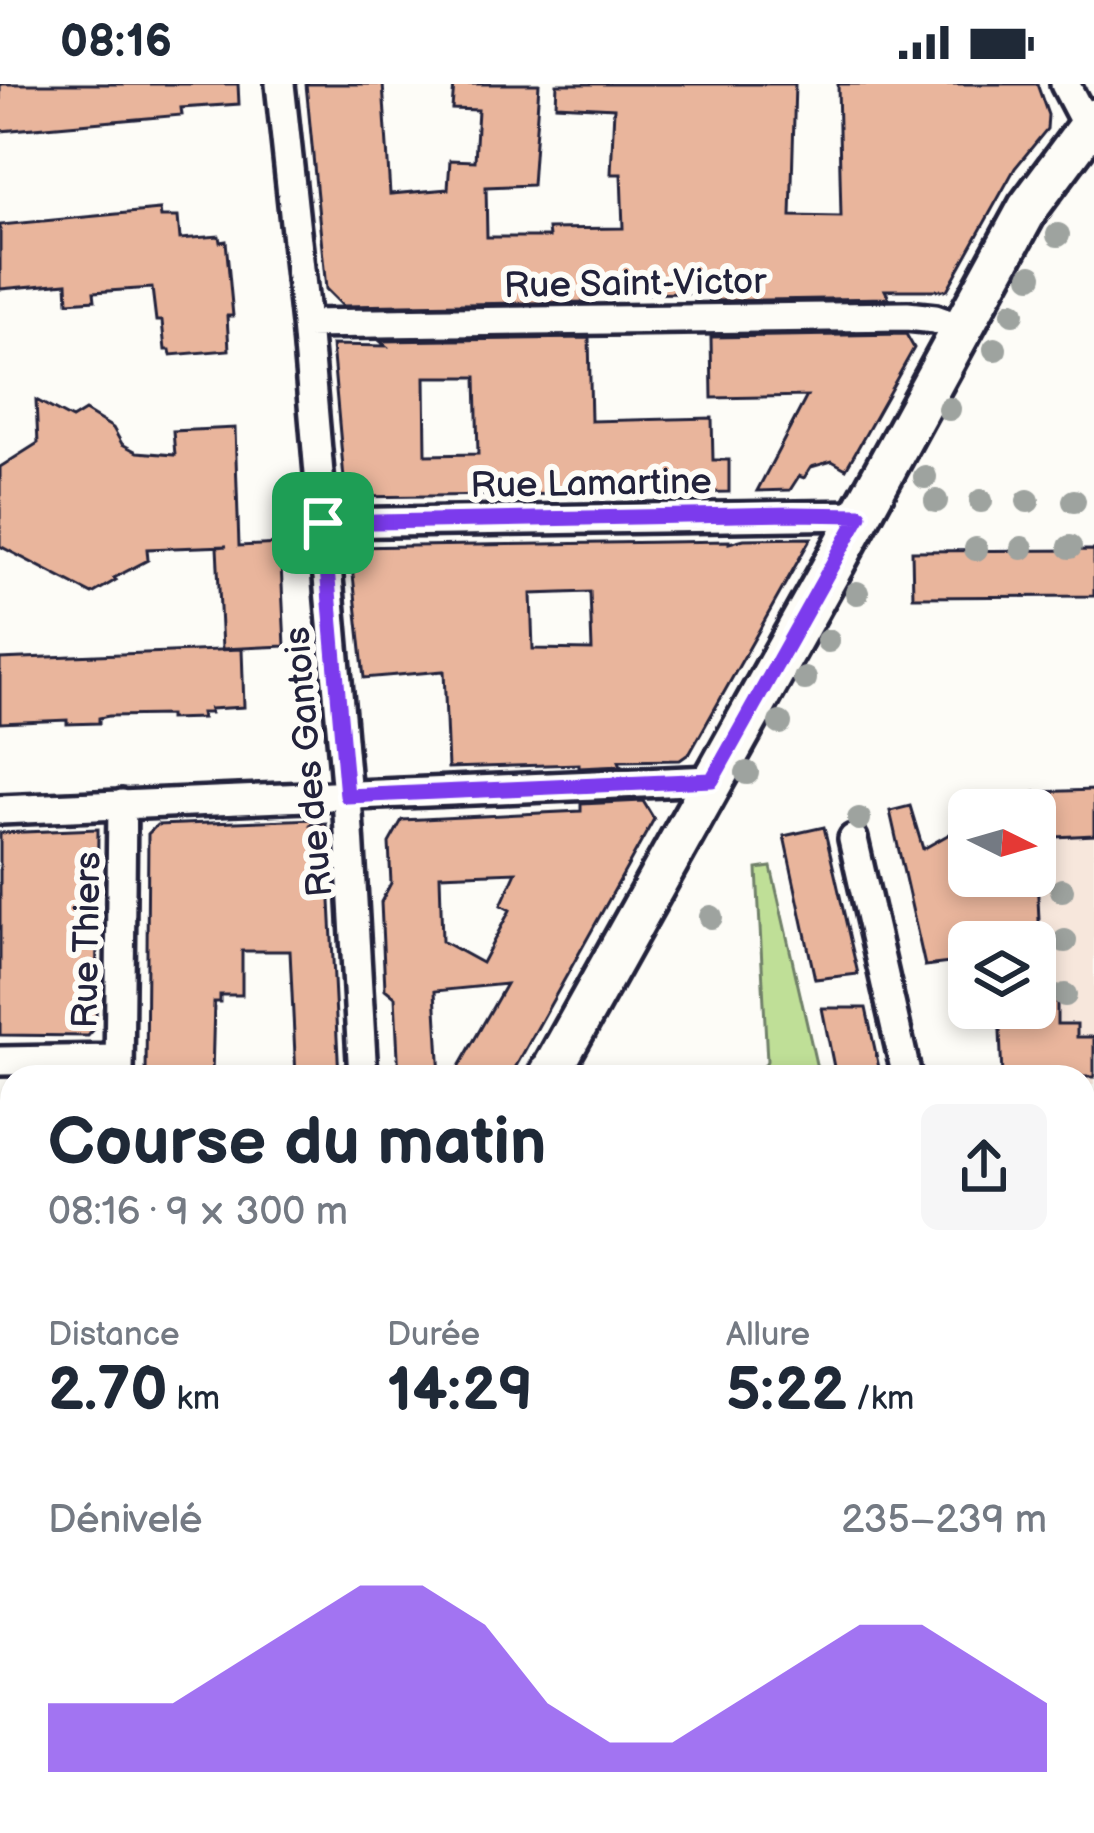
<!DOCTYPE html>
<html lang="fr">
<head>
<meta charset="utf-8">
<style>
	body { margin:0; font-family:"Balsamiq Sans",sans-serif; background:#f6f6f7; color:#1f2937; height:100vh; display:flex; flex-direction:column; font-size:45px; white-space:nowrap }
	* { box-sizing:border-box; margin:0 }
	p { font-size:39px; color:#747a83 }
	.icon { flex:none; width:66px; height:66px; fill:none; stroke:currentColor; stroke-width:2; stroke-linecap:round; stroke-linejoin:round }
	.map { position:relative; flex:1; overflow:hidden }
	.side { position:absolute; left:0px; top:981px; width:1095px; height:768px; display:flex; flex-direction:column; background:#fff; border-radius:36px 36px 0 0; box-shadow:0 6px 18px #0003 }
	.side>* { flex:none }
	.needle { width:78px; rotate:95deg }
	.fabs { position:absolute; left:948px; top:705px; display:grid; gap:24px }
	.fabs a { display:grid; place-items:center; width:108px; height:108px; border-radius:18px; background:#fff; box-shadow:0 6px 18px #0003; font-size:60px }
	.pin { position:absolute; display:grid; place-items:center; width:102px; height:102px; color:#fff; margin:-51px; border-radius:24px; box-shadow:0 6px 18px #0006 }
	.round { display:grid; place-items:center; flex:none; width:126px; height:126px; border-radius:18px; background:#f6f6f7 }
	.headline { display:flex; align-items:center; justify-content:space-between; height:204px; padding:0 48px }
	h1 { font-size:66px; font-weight:800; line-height:90px }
	.figures { display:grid; grid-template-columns:repeat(3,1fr); gap:18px; height:204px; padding:12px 48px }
	.figures div { display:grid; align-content:center }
	.figures b { font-size:60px; font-weight:800 }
	.figures small { font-size:33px; font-weight:400 }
	.figures p { font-size:33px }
	.chart { height:336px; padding:24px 48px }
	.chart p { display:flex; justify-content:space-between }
	.chart svg { width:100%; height:216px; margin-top:12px; fill:#7c3aed; opacity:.7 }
	.status { display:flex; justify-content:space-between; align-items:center; height:84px; padding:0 60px; background:#fff; direction:ltr }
	.status svg { height:33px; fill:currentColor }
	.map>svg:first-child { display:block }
</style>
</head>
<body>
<div class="status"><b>08:16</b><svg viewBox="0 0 49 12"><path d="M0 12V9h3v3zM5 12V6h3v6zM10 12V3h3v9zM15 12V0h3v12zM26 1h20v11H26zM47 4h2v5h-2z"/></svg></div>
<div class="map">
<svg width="1094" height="1749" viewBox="0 0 1094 1749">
	<rect width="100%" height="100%" fill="#fdfcf7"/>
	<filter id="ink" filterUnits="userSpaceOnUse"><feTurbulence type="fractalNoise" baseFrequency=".00833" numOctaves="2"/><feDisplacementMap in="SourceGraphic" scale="24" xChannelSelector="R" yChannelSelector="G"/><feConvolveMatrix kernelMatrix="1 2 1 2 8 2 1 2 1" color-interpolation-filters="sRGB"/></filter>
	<g filter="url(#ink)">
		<!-- built -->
		<path fill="#f7e7dc" d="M 1094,706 L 1094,1001 L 1083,1001 L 1083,993 L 996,933 L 995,926 L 999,924 L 1035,924 L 1035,726 L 988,726 L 987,710 Z"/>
		<!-- green -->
		<path fill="#bfdf97" stroke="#708069" stroke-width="3" d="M 771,783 L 819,993 L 758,993 L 767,977 L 757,785 Z
			M 1094,1056 L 1094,1269 L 1083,1272 L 1083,1058 Z
			M 1094,1575 L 1094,1749 L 1018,1749 L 1017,1737 L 1083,1737 L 1083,1577 Z
			M 634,1737 L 908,1737 L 909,1749 L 637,1749 Z"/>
		<!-- building -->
		<path fill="#e9b59c" stroke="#22223b" stroke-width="3" fill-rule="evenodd" d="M 0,0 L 238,0 L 239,20 L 181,24 L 182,31 L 0,47 Z
			M 306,0 L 383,0 L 390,110 L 448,105 L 450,76 L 475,77 L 478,26 L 452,25 L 454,0 L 539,0 L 532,101 L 486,103 L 487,153 L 549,153 L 548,145 L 623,144 L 621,90 L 611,90 L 614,24 L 556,21 L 557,0 L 795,0 L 791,132 L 841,133 L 838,0 L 1037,0 L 1048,31 L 1047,45 L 1015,84 L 947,206 L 885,206 L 889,214 L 711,217 L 711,209 L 599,210 L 588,210 L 588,218 L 343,222 L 326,205 Z
			M 160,126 L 161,133 L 178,133 L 180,155 L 219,152 L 220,158 L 226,157 L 233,232 L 227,232 L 229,266 L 171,271 L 170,266 L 165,266 L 162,237 L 156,237 L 152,204 L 94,208 L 95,216 L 68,218 L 67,199 L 0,205 L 0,141 Z
			M 906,250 L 914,264 L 846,385 L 832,377 L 811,383 L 804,394 L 799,392 L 790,406 L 757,407 L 807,312 L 712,314 L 711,253 Z
			M 589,254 L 591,337 L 712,334 L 713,376 L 729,376 L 729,408 L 353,413 L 345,406 L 332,261 L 386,262 L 380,257 ZM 425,293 L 476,293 L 478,370 L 426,371 Z
			M 36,316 L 72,335 L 85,327 L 113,344 L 122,360 L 137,368 L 175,371 L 173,347 L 235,344 L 239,462 L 280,460 L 285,562 L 222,565 L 217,463 L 227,462 L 147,465 L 148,476 L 114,494 L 116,496 L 92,510 L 0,462 L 0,383 L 38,359 Z
			M 811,454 L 695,660 L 690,669 L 680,676 L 619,677 L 621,682 L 579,684 L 579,680 L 448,684 L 444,587 L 364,594 L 350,463 L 729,457 L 729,459 L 744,455 ZM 590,508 L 592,566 L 533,565 L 531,510 Z
			M 1094,466 L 1094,512 L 913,513 L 912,467 Z
			M 242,565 L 244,623 L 210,625 L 210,629 L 201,629 L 202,634 L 169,635 L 169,631 L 109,632 L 99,634 L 99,639 L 67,640 L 67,636 L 0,639 L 0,575 Z
			M 1094,706 L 1094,751 L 1035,754 L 1035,708 Z
			M 643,717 L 654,735 L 510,993 L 453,993 L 506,900 L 435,907 L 440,993 L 399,993 L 395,913 L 385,905 L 381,818 L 391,799 L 389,759 L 402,736 L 581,727 L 581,720 ZM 516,788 L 501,821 L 510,826 L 482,879 L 442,857 L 440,791 Z
			M 910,722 L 923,765 L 969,739 L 969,792 L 1037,792 L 1040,858 L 960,858 L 958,878 L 925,882 L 890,727 Z
			M 315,735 L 311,740 L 326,739 L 339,993 L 296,993 L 290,867 L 242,867 L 242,911 L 220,911 L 220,918 L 214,918 L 212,993 L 146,993 L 148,750 L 157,741 Z
			M 824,743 L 858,890 L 815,895 L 784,752 Z
			M 98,745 L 96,943 L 88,952 L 0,951 L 0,749 Z
			M 1057,915 L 1057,940 L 1077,940 L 1077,953 L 1094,953 L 1094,993 L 1002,993 L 999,925 L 1035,924 L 1035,919 Z
			M 822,924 L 866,924 L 881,993 L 836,993 Z"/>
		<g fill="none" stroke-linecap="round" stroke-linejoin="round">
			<defs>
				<path id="street" d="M 280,0 L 306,240 L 347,712 L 363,993
					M 1065,0 L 1087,42
					M 306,240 L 907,232 L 935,235 L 963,245
					M 323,439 L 860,431
					M 0,726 L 712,696
					M 853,755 L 907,993
					M 0,977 L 119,975
					M 119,993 L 122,720
					M 1083,1319 L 1094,1316
					M 344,1737 L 347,1749"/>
				<path id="secondary" d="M 548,993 L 835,478 L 1028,124 L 1094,35
					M 0,1389 L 12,1383"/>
			</defs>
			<!-- street casing -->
			<use href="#street" stroke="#22223b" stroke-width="36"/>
			<!-- secondary casing -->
			<use href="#secondary" stroke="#22223b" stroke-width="48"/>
			<!-- street -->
			<use href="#street" stroke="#fdfcf7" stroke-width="27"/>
			<!-- secondary -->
			<use href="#secondary" stroke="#fdfcf7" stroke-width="39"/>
		</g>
		<!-- trees -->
		<g fill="#9ea39f">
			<circle cx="1058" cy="151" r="12"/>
			<circle cx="1031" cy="192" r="12"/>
			<circle cx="1013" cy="229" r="12"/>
			<circle cx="995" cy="265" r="12"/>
			<circle cx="949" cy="325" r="12"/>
			<circle cx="925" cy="393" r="12"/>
			<circle cx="936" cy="417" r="12"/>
			<circle cx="981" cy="417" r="12"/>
			<circle cx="1028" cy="417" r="12"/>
			<circle cx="1074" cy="417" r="12"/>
			<circle cx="1070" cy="463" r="12"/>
			<circle cx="1022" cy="464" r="12"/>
			<circle cx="976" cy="465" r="12"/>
			<circle cx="857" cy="509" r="12"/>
			<circle cx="828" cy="557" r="12"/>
			<circle cx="805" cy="595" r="12"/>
			<circle cx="780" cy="639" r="12"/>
			<circle cx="747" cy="689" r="12"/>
			<circle cx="859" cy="735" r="12"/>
			<circle cx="1062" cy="806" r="12"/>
			<circle cx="711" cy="833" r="12"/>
			<circle cx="1065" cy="857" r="12"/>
			<circle cx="1065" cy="911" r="12"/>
		</g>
	</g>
	<g fill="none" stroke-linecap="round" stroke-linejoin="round" filter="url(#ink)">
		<defs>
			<path id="route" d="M 793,430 L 860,431 L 712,696 L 347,712 L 323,439 Z"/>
		</defs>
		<!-- route casing -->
		<use href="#route" stroke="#fff" stroke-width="24"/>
		<!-- route -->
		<use href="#route" stroke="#7c3aed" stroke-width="15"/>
	</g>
	<g text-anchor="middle" stroke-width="12" stroke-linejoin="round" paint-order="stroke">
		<!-- street labels -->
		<g font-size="36" fill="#22223b" stroke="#fdfcf7">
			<text transform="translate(635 198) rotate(-1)" y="13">Rue Saint-Victor</text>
			<text transform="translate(591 398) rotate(-1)" y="13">Rue Lamartine</text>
			<text transform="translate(307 678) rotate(-95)" y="13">Rue des Gantois</text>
			<text transform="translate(85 856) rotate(-89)" y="13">Rue Thiers</text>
		</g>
	</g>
</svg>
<div class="fabs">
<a><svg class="needle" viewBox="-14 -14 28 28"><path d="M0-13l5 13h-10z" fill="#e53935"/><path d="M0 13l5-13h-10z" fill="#747a83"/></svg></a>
<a><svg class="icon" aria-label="layers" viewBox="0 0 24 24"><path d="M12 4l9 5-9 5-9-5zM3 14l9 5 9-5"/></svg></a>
</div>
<div class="pin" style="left:323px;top:439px;background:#1e9e55"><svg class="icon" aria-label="arrive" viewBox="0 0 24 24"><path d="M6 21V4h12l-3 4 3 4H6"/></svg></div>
<section class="side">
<div class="headline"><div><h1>Course du matin</h1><p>08:16 · 9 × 300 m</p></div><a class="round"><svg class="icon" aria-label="share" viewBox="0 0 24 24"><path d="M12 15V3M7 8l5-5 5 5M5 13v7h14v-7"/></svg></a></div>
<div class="figures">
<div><p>Distance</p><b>2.70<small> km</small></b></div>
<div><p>Durée</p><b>14:29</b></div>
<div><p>Allure</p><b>5:22<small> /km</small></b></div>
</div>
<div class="chart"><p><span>Dénivelé</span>235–239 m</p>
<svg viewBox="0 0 160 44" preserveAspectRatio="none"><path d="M0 44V30L10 30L20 30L30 22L40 14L50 6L60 6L70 14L80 30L90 38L100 38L110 30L120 22L130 14L140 14L150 22L160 30V44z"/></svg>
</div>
</section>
</div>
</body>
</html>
